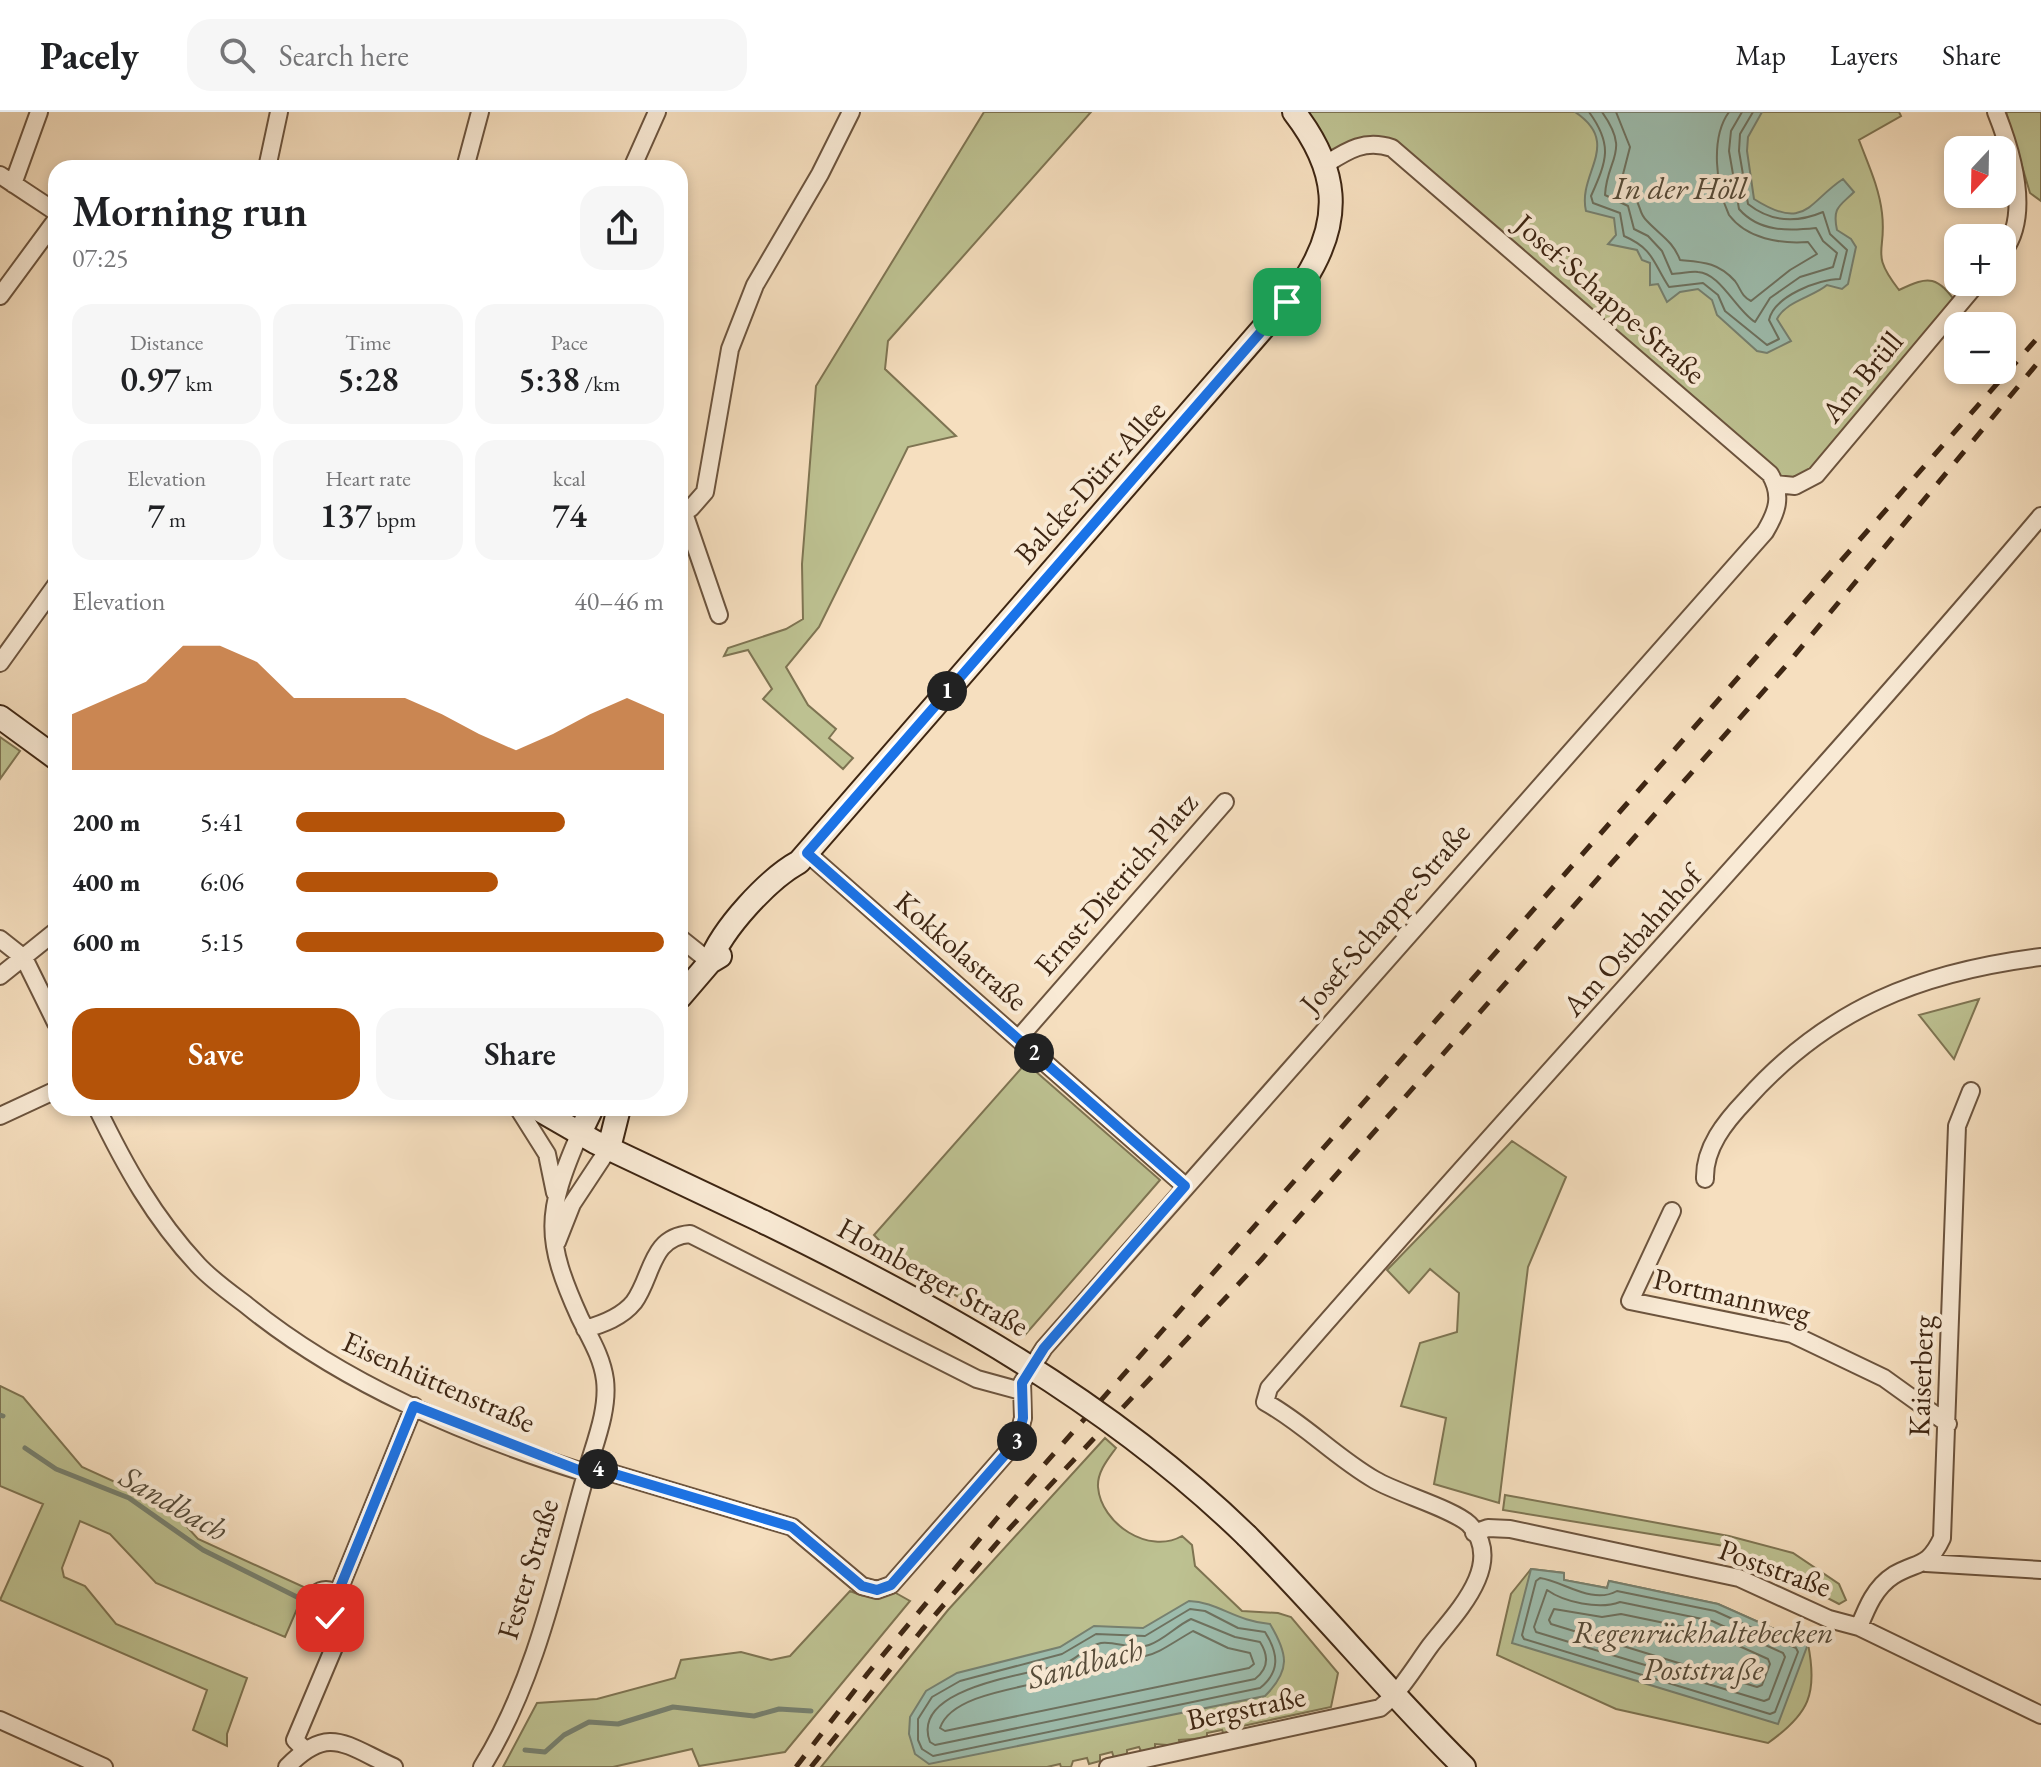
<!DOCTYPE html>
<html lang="en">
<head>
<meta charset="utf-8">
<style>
	body { margin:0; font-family:"EB Garamond",serif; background:#f6f6f6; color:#202124; height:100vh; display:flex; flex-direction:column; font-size:30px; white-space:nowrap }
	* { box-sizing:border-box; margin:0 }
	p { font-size:26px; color:#757577 }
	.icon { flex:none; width:44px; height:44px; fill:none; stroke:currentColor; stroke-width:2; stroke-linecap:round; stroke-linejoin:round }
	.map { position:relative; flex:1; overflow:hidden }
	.details { position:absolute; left:48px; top:48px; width:640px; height:956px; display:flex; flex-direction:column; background:#fff; border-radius:24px; box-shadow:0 4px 12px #0003 }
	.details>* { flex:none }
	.needle { width:52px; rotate:202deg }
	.fabs { position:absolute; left:1944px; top:24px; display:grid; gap:16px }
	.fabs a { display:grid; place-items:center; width:72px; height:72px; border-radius:16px; background:#fff; box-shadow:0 4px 12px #0003; font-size:40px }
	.pin { position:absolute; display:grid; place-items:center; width:68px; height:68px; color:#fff; margin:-34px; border-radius:16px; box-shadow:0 4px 12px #0006 }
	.km { position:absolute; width:40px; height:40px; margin:-20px; border-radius:50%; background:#222; color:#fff; font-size:22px; line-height:40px; text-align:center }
	.round { display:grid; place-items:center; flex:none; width:84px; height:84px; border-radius:24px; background:#f6f6f6 }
	.summary { display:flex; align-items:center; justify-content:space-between; height:136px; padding:0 24px }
	h1 { font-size:44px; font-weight:600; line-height:60px }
	.stats { display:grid; grid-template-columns:repeat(3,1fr); gap:12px; height:136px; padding:8px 24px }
	.stats div { display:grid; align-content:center; border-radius:20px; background:#f6f6f6; text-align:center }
	.stats b { font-size:34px; font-weight:600 }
	.stats small { font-size:22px; font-weight:400 }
	.stats p { font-size:22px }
	.chart { height:224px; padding:16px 24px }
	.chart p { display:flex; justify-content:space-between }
	.chart svg { width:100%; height:144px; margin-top:8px; fill:#b45309; opacity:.7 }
	.action { display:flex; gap:16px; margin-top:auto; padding:16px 24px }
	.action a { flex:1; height:92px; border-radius:24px; background:#b45309; color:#fff; font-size:32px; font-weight:600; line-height:92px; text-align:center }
	.action a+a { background:#f6f6f6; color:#202124 }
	ul { padding:0 24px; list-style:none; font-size:26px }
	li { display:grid; grid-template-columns:128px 96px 1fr; align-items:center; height:60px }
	li i { height:20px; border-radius:10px; background:#b45309 }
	header { display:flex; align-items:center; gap:48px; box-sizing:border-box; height:112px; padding:0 40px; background:#fff; border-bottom:2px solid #e0e0e0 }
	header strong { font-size:38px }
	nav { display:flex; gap:44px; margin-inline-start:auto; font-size:28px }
	.search { width:560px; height:72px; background:#f6f6f6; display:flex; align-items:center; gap:20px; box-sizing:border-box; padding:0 28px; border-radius:24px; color:#757577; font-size:30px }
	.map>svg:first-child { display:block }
</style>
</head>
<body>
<header>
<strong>Pacely</strong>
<div class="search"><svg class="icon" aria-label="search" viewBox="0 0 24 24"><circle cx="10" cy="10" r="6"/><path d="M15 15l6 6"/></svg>Search here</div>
<nav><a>Map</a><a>Layers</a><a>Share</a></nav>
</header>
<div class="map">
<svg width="2041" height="1655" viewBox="0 0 2041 1655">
	<rect width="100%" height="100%" fill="#f6dfbf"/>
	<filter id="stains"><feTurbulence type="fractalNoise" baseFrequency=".0025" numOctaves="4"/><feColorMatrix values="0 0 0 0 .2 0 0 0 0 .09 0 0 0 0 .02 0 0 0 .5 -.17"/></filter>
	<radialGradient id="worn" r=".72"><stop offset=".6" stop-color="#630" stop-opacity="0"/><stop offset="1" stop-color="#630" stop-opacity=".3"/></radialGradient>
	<!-- green -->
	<path fill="#bdc191" stroke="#7e7452" stroke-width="2" d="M 984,0 L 1091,0 L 888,229 L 885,257 L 956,324 L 908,335 L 819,515 L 786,555 L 808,593 L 836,617 L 829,626 L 853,646 L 843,657 L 763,587 L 772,577 L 748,538 L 724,544 L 728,536 L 786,517 L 803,507 L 802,452 L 816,274 Z
		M 1294,0 L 1899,0 L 1901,4 L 1859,28 C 1868,52 1879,75 1882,101 C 1887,142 1869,139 1899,178 C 1930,163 1937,164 1958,193 L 1816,363 L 1776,372 L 1380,32 L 1326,52 Z
		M 2006,0 L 2041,0 L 2041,89 L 2030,81 Z
		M 0,625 L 20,639 L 0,667 Z
		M 1979,887 L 1954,947 L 1919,903 Z
		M 1026,951 L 1160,1068 L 1025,1223 L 904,1154 L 874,1123 Z
		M 1512,1029 L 1566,1065 L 1528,1155 L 1499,1391 L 1434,1372 L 1446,1306 L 1401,1294 L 1420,1231 L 1457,1220 L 1459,1181 L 1430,1157 L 1409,1181 L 1387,1158 Z
		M 0,1274 L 23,1285 L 82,1355 L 168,1394 L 198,1427 L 306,1476 L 285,1525 L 156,1471 L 110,1422 L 80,1409 L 62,1456 L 64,1465 L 85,1474 L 116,1512 L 247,1566 L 227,1622 L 227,1634 L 193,1618 L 207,1578 L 0,1488 L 43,1392 L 0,1374 Z
		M 1105,1326 L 1116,1336 C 1108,1347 1097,1360 1098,1375 C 1101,1412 1149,1443 1182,1424 L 1192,1433 L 1195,1454 L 1242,1499 L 1278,1501 L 1291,1505 L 1338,1561 L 1331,1595 L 1238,1615 L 1239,1621 L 1224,1623 L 1222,1618 L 1207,1621 L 1207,1626 L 1179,1628 L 1180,1634 L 1155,1632 L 1155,1638 L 1142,1641 L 1139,1635 L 1127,1638 L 1127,1644 L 1114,1646 L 1112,1640 L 1100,1643 L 1100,1649 L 1089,1652 L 1087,1646 L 1073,1649 L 1071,1655 L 1061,1655 L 1060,1652 L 1047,1655 L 821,1655 L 948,1498 Z
		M 1505,1383 L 1729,1424 L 1793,1441 L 1839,1472 L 1846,1488 L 1839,1492 L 1730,1435 L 1503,1398 Z
		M 1531,1457 L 1564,1461 L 1564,1468 L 1607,1476 L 1609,1469 L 1718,1492 L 1808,1532 C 1818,1582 1809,1602 1768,1631 L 1616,1597 L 1497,1543 L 1511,1482 Z
		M 850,1479 C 866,1486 878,1487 894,1480 L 910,1489 L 785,1640 L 699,1654 L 692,1637 L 613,1655 L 503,1655 L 537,1591 L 597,1587 L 675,1566 L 681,1548 L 741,1540 L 771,1548 L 790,1544 Z"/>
	<!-- water -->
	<path fill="#9dbdae" stroke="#778170" stroke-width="2" d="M 1575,0 L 1762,0 L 1748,25 L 1747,39 L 1754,87 C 1806,120 1808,90 1843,67 L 1854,80 C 1840,94 1832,95 1837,118 L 1851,127 L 1856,135 L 1848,172 L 1842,177 L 1827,173 C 1813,185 1786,189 1777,207 L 1791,229 L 1767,241 L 1757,239 L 1717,203 L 1712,188 L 1698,177 L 1680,180 L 1667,190 L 1658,172 L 1650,173 L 1650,151 L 1642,148 L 1637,138 L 1608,132 L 1616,123 L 1614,106 L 1586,99 C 1577,61 1623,32 1575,0 Z
		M 1531,1457 L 1564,1461 L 1564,1468 L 1607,1476 L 1609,1469 L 1718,1492 L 1808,1532 L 1778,1612 L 1512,1531 Z
		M 1189,1489 C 1218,1490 1235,1509 1270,1512 C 1288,1542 1291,1558 1265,1584 L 929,1652 L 915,1642 L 909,1622 L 910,1605 L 926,1579 L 957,1561 L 1060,1535 L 1094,1514 L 1143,1516 Z"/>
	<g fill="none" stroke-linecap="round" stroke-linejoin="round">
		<!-- shore -->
		<path stroke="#6e7260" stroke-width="2" d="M 1589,0 C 1613,33 1607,48 1591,84 L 1593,91 L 1620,101 L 1624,124 C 1654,137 1653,151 1669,175 L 1703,171 L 1718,183 L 1725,199 L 1767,233 L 1779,227 L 1769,208 C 1774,184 1819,167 1840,167 L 1847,138 L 1830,122 L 1823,100 C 1797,111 1772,111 1748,92 L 1739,39 L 1740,22 L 1753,0
			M 1602,0 C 1631,41 1607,45 1605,83 L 1628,94 L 1634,117 L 1648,124 L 1662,139 L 1672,162 C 1681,162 1690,159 1698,160 C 1720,161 1736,198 1755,210 L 1770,186 L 1800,165 L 1833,155 L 1837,141 L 1823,129 L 1816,116 C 1788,119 1759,120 1739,97 L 1729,39 L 1731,19 L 1742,0
			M 1616,0 L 1630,35 L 1620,74 C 1646,89 1635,98 1647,109 C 1660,123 1673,129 1680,148 C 1702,150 1718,150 1735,169 C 1741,177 1741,184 1751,189 L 1790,158 L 1817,142 L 1808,130 C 1780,132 1747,127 1729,103 C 1716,75 1710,26 1729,0
			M 1540,1466 C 1563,1469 1592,1493 1617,1479 L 1715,1499 L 1796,1536 L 1798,1540 L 1775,1600 L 1770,1602 L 1524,1527 L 1522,1523 L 1536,1469 Z
			M 1547,1478 C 1564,1490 1599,1498 1620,1490 L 1712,1509 L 1783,1541 L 1785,1545 L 1769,1587 L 1764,1589 L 1536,1520 L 1534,1515 Z
			M 1190,1497 L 1205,1499 L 1238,1516 L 1265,1520 C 1279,1542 1280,1560 1260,1576 L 933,1644 L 922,1637 L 918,1628 L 918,1607 L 932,1585 L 960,1569 L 1062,1542 L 1096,1522 L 1145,1524 Z
			M 1554,1497 L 1602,1505 L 1621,1502 L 1708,1520 L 1768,1547 L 1770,1552 L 1762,1573 L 1757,1575 L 1551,1512 L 1549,1508 Z
			M 1191,1507 L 1235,1525 L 1260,1530 C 1269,1544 1268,1557 1255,1567 L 935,1633 L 930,1630 C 909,1575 1030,1563 1063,1552 C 1077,1548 1086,1534 1101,1531 C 1117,1529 1132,1539 1149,1533 C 1164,1528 1176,1514 1191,1507 Z
			M 1193,1519 L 1228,1536 L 1250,1541 L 1254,1552 L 1249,1556 L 945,1619 L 940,1616 C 952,1579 1036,1575 1070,1563 C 1081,1559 1091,1549 1102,1543 C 1153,1549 1150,1544 1193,1519 Z"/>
		<!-- stream -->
		<path stroke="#778170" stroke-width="5" d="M 0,1303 L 3,1304
			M 25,1336 L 56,1357 L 129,1386 L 203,1438 L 299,1486
			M 525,1638 L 545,1640 L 564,1623 L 589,1610 L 618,1612 L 673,1595 L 754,1604 L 779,1597 L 811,1599"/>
		<defs>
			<path id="street" d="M 1996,0 C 2012,40 2032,104 2002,141
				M 267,56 L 279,0
				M 465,56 L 480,0
				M 632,56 L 657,0
				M 0,63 L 56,100
				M 13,72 L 39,0
				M 0,184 L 56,108
				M 1776,372 L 1795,374 L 1816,363 L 1978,170
				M 684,401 L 719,503
				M 680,403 L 691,396 L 705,380 L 730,237 L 755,173 L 820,62 L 851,0
				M 0,551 L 56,473
				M 807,741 L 1185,1074
				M 680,826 L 710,850
				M 0,827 L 24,846 L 56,911
				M 0,864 L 56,819
				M 1018,927 L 1225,690
				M 97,996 C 125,1054 154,1106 198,1153 C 212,1168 229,1180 245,1192 C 343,1272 465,1323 586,1361
				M 518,996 L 547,1042 L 555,1081
				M 0,1004 L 56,978
				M 1705,1067 C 1704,1036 1725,1010 1746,988 C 1828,896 1921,860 2041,845
				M 1672,1099 L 1630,1189 L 1792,1222 L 1884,1266 L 1948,1312
				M 557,1130 L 572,1092 L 609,1036
				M 585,1217 C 603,1212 622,1205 634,1190 C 653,1164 650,1125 690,1122 L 977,1267 L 1021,1279
				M 588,1354 L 792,1415 L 862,1474 L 877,1478 L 891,1473 L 1017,1329 L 1023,1306 L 1022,1271 L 1044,1236 L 1765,420 C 1777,400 1783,384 1770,362 L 1392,36 C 1365,27 1348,38 1326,52
				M 1474,1421 L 1488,1416 L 1510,1417 L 1739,1466 L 1829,1507 L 1859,1515 L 2041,1603
				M 1926,1451 L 2041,1458
				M312 1492a14 14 0 1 1 28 0a14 14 0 1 1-28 0Z
				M 337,1483 L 414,1294
				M 1859,1515 C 1867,1495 1875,1475 1894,1463 C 1918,1449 1928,1456 1942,1426 L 1957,1014 L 1971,979
				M 0,1608 L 104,1655
				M 304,1637 L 295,1628 L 338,1526 L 330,1506
				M 287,1655 C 329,1611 346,1634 394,1655
				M 482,1655 C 535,1570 557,1465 584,1369 C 592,1337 609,1301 605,1268 C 602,1245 590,1226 580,1206 C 544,1127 545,1101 580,1021
				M 1108,1655 L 1380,1596 C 1401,1579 1414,1556 1430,1534 C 1452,1505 1508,1452 1469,1412 C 1453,1397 1397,1381 1375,1368 C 1335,1345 1305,1312 1265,1290 L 1269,1276 C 1523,982 1790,700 2041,404"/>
			<path id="secondary" d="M 0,605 L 56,646
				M 710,850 C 722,817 768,767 799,750 L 1304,169 C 1344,107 1338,57 1294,0
				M 680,885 L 710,850 L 720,844
				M 536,996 L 595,1030 L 764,1110
				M 580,1021 L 592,996
				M 609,1036 L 619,996
				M 1247,1424 C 1322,1499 1389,1581 1464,1655"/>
		</defs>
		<!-- street casing -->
		<use href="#street" stroke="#6c543e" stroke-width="20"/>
		<!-- secondary casing -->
		<use href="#secondary" stroke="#3e2613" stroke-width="26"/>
		<!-- street -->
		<use href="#street" stroke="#f9ead5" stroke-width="16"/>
		<!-- secondary -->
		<use href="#secondary" stroke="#f9ead5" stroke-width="22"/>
		<!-- rail -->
		<path stroke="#3e2613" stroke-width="5" stroke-dasharray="14 14" stroke-linecap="butt" d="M 796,1655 L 868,1561 L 998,1405 L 2041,222
			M 811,1655 L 922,1518 L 1010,1416 L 1261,1148 L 1784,556 L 2041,247"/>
		<defs>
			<path id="secondary-bridge" d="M 764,1110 C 938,1195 1107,1288 1247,1424"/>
		</defs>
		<!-- secondary-bridge casing -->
		<use href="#secondary-bridge" stroke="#3e2613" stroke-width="26" stroke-linecap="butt"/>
		<!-- secondary-bridge -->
		<use href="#secondary-bridge" stroke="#f9ead5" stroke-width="22"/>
	</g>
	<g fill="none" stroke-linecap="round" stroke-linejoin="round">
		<defs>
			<path id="route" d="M 330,1506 L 338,1500 L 337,1483 L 414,1294 L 586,1361 L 588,1354 L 792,1415 L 862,1474 L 877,1478 L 891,1473 L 1017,1329 L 1023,1306 L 1022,1271 L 1044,1236 L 1185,1074 L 807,741 L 1287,190"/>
		</defs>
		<!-- route casing -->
		<use href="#route" stroke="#fff" stroke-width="16"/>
		<!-- route -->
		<use href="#route" stroke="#1a73e8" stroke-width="10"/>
	</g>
	<g text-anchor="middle" stroke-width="8" stroke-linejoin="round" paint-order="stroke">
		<!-- street labels -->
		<g font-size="30" fill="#3e2613" stroke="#f9ead5">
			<text transform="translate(1610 187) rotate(41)" y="10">Josef-Schappe-Straße</text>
			<text transform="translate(1862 265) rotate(-50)" y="10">Am Brüll</text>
			<text transform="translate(1090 370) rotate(-48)" y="10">Balcke-Dürr-Allee</text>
			<text transform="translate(1116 772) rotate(-49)" y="10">Ernst-Dietrich-Platz</text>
			<text transform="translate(1385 806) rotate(-49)" y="10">Josef-Schappe-Straße</text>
			<text transform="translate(1632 829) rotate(-48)" y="10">Am Ostbahnhof</text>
			<text transform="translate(961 839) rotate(41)" y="10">Kokkolastraße</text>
			<text transform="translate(933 1165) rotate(29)" y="10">Homberger Straße</text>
			<text transform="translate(1732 1184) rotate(13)" y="10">Portmannweg</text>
			<text transform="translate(1921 1264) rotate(-88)" y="10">Kaiserberg</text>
			<text transform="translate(439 1270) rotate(24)" y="10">Eisenhüttenstraße</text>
			<text transform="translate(1775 1456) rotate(20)" y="10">Poststraße</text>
			<text transform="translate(528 1457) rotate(-73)" y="10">Fester Straße</text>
			<text transform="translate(1246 1596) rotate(-12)" y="10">Bergstraße</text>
		</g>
		<!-- water labels -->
		<g font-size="32" font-style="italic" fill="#564c3a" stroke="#f9ead5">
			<text x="1680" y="87">In der Höll</text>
			<text transform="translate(174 1391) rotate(30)" y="11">Sandbach</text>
			<text x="1703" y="1531">Regenrückhaltebecken<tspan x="1703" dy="37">Poststraße</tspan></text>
			<text transform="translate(1085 1551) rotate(-15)" y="11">Sandbach</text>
		</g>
	</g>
	<rect width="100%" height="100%" filter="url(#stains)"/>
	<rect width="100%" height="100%" fill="url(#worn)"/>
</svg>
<div class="fabs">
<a><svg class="needle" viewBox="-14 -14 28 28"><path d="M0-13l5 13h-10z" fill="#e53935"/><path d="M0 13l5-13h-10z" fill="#757577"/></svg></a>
<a>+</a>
<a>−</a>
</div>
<div class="pin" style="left:1287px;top:190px;background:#1e9e55"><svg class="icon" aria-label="arrive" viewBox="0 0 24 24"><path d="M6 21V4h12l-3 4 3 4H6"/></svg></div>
<div class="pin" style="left:330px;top:1506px;background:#d93025"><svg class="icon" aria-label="check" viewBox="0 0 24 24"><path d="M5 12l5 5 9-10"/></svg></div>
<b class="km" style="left:947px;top:579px">1</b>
<b class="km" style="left:1034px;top:941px">2</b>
<b class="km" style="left:1017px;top:1329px">3</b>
<b class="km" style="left:598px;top:1357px">4</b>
<section class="details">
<div class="summary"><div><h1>Morning run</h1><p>07:25</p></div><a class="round"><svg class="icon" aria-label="share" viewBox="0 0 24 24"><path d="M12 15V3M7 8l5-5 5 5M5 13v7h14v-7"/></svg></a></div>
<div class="stats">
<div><p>Distance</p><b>0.97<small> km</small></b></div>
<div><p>Time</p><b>5:28</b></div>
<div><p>Pace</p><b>5:38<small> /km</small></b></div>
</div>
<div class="stats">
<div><p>Elevation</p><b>7<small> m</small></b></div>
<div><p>Heart rate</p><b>137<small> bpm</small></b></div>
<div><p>kcal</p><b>74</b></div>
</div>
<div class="chart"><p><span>Elevation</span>40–46 m</p>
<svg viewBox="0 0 160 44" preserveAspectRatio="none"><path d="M0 44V27L10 22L20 17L30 6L40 6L50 11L60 22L70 22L80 22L90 22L100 27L110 33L120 38L130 33L140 27L150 22L160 27V44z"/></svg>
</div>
<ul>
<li><b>200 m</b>5:41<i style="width:73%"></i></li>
<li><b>400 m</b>6:06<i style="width:55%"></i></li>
<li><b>600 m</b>5:15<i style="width:100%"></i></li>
</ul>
<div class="action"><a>Save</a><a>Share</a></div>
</section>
</div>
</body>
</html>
